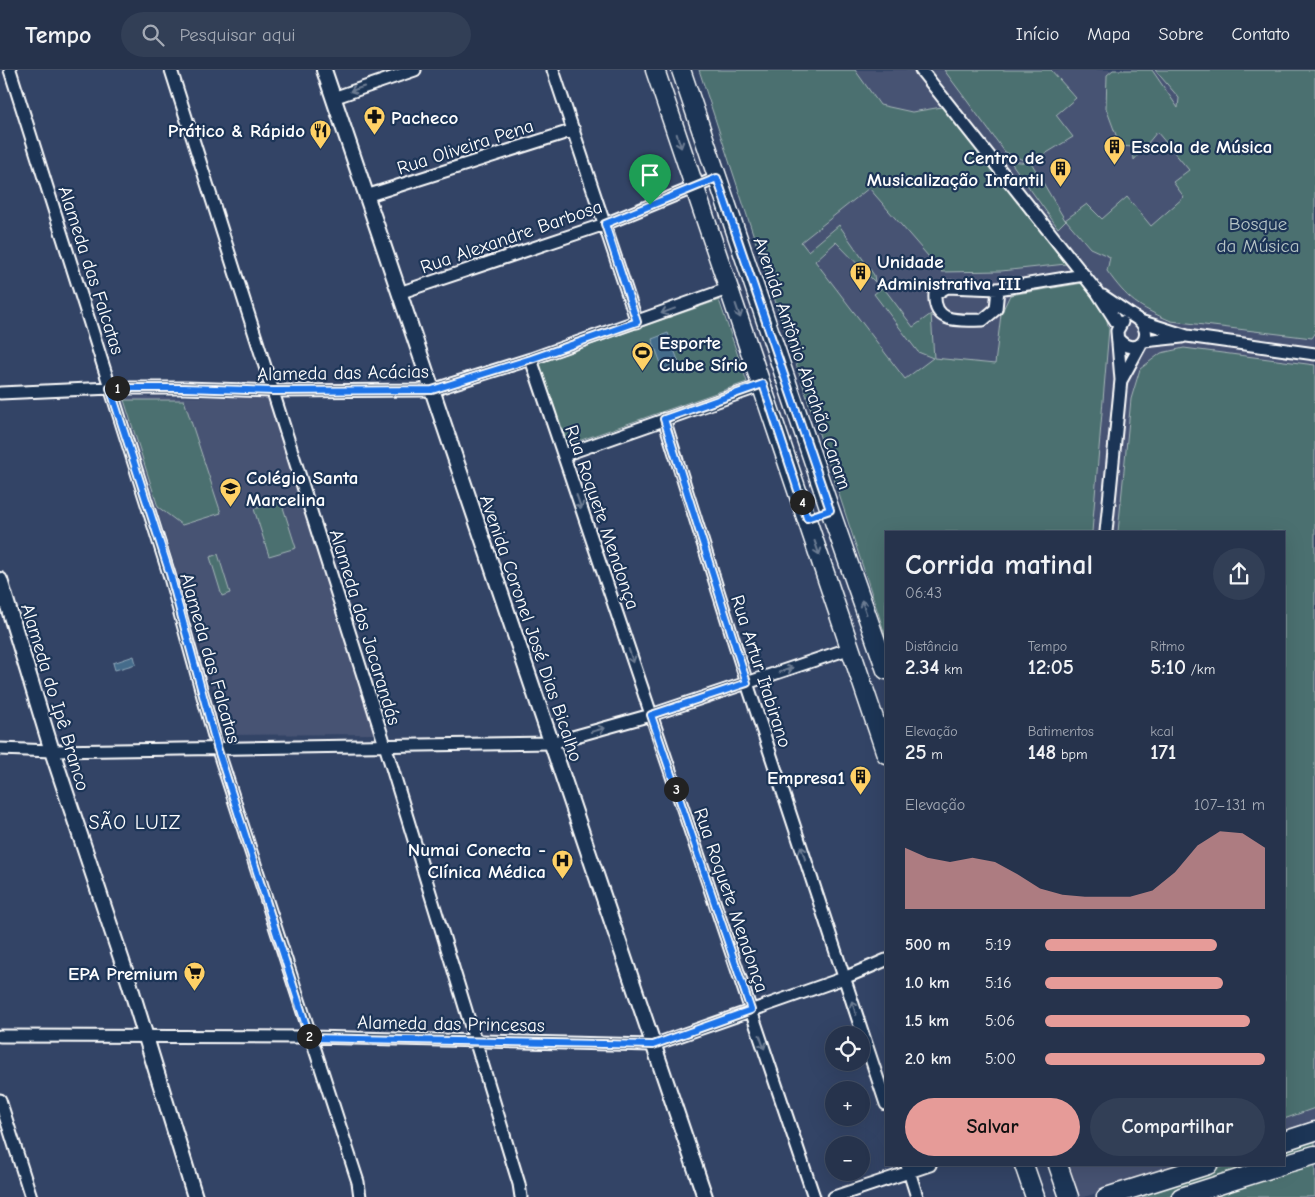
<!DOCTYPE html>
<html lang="pt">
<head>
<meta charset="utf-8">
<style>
	body { margin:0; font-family:"Comic Neue",sans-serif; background:#323f56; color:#f1f3f6; height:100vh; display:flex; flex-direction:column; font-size:19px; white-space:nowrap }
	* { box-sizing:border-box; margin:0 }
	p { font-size:16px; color:#a4aab5 }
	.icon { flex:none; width:28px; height:28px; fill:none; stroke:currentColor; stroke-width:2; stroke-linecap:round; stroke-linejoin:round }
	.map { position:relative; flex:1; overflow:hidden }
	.drawer { position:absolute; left:885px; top:461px; width:400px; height:635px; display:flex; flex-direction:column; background:#26334c; border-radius:0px; box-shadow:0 5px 20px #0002,0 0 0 1px #424e64 }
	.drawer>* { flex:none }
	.tools { position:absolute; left:825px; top:956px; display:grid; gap:10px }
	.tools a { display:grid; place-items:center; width:45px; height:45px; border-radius:50%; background:#26334c; box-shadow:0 5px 20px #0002,0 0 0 1px #424e64; font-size:25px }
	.pin { position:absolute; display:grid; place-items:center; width:42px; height:42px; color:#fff; margin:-51px -21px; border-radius:50% 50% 50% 0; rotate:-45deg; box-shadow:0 0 5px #0007 }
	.pin .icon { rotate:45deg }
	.km { position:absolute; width:25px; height:25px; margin:-12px; border-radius:50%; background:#222; color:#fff; font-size:14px; line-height:25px; text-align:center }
	.round { display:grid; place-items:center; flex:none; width:52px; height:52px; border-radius:26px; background:#323f56 }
	.summary { display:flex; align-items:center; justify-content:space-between; height:85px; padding:0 20px }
	h1 { font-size:28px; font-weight:700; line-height:38px }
	.figures { display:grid; grid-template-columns:repeat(3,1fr); gap:8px; height:85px; padding:5px 20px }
	.figures div { display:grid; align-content:center }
	.figures b { font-size:21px; font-weight:700 }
	.figures small { font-size:14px; font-weight:400 }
	.figures p { font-size:14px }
	.chart { height:140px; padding:10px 20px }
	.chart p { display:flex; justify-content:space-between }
	.chart svg { width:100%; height:90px; margin-top:5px; fill:#e69b98; opacity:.7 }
	.cta { display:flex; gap:10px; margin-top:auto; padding:10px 20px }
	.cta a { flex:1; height:58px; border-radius:30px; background:#e69b98; color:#111; font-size:20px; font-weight:700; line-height:58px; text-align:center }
	.cta a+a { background:#323f56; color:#f1f3f6 }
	ul { padding:0 20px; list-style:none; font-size:16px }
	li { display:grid; grid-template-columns:80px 60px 1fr; align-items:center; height:38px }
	li i { height:12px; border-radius:6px; background:#e69b98 }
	header { display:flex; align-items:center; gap:30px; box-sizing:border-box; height:70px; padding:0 25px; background:#26334c; border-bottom:1px solid #424e64 }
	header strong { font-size:24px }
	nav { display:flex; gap:28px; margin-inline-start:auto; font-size:18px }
	.search { width:350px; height:45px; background:#323f56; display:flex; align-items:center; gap:12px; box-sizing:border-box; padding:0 18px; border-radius:28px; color:#a4aab5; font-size:19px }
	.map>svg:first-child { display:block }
</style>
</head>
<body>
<header>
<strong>Tempo</strong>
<div class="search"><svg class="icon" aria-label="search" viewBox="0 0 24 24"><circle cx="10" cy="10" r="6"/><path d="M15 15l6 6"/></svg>Pesquisar aqui</div>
<nav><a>Início</a><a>Mapa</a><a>Sobre</a><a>Contato</a></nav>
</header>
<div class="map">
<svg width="1315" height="1127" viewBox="0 0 1315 1127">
	<rect width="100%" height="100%" fill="#346"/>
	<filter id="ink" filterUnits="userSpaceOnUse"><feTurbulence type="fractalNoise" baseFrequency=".02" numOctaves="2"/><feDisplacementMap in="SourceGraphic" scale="10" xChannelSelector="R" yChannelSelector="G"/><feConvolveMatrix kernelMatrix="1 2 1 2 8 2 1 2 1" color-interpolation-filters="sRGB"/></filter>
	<g filter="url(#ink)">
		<!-- built -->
		<path fill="#465273" d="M 699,0 L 1315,0 L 1315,1054 L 1284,1064 L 1284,462 L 886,462 L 886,567 Z
			M 122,327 L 269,327 L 376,664 L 228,665 Z
			M 1063,1095 L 1185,1095 L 1084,1127 L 1074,1127 Z"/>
		<!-- green -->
		<path fill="#4c6f70" stroke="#a6b7b8" d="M 699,0 L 855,0 L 880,35 L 912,42 L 942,37 L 1066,194 L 1001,201 L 942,202 L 869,118 L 801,172 L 808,181 L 839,155 L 874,205 L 875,212 L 836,172 L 815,191 L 905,309 L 933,288 L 918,282 L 874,224 L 883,217 L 913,257 L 931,244 L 934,288 L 995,294 L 1001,244 L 1010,225 L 1083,213 L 1105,243 L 1109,259 L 1092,462 L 886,462 L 886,567 Z
			M 944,0 L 1051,0 L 1076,28 L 1056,45 L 1073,67 L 1045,84 L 1032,94 L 1065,150 L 1087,134 L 1102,149 L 1127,127 L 1151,156 L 1184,127 L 1173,112 L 1189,100 L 1157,62 L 1134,90 L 1133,77 L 1120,76 L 1106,38 L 1107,5 L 1113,0 L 1152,0 L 1178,38 L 1179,28 L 1155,0 L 1315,0 L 1315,264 L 1312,268 L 1171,251 C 1138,237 1128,230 1107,201 L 1110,187 L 1090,178 L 1066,150 L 1058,158 L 1010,91 L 1030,93 L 1005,82 Z
			M 719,230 L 747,312 L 567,375 L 539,293 Z
			M 1184,278 L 1315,295 L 1315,1038 L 1284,1049 L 1284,462 L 1118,462 L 1131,329 L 1140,299 L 1161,283 Z
			M 124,330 L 184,330 L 221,443 L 182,455 L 158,437 Z
			M 281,431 L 296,478 L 269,486 L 254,439 Z
			M 218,484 L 230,523 L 222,526 L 210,487 Z
			M 1315,1065 L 1315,1127 L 1133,1127 L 1227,1095 L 1284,1095 L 1284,1076 Z"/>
		<!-- water -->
		<path fill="#446c8b" stroke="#8fa7b9" d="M 668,263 L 679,293 L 663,299 L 652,269 Z
			M 134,586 L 136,594 L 115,600 L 113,593 Z"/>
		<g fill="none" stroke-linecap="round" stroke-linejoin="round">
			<defs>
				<path id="minor" d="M 10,0 L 169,504 L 217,677 L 358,1112 L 360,1127
					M 171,0 L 385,675 L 519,1114 L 521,1127
					M 553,0 L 637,252
					M 921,0 L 1097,222 L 1119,256
					M 333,28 L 415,0
					M 366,126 L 574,60
					M 998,219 L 996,239 L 983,250 C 961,250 933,255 935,224 L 947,217 L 998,219 L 1084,205
					M 399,223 L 605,154 L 717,108
					M 1103,226 L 1140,251 L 1187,266 L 1315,284
					M 1119,270 C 1134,287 1156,269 1140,251
					M 1144,271 L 1182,267
					M 531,289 L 814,1127
					M 1122,309 L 1141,274
					M 0,323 L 111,318 L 185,318 L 273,321 L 432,320 L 531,289 L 730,218
					M 664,349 L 747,613 L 886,1034
					M 564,385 L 763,315
					M 1106,462 L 1121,310 L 1117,261 L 1122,252
					M 0,679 L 52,681 L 551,673 L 651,645 L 851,578
					M 0,966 L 310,967 L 653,975 L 844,908 L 886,890
					M 0,1030 L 31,1127
					M 907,1095 L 917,1127
					M 834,1127 L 930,1095"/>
				<path id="tertiary" d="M 324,0 L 705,1127
					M 0,510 L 52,681 L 129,912 L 195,1127"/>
				<path id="primary" d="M 655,0 L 886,684
					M 681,0 L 830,440 L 886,600
					M 1284,1071 L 1315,1061
					M 1284,1094 L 1315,1085
					M 1024,1095 L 1035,1127
					M 1058,1095 L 1069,1127
					M 1106,1127 L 1208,1095
					M 1181,1127 L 1282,1095"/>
			</defs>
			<!-- minor casing -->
			<use href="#minor" stroke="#fff" stroke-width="15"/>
			<!-- tertiary casing -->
			<use href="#tertiary" stroke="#fff" stroke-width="18"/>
			<!-- primary casing -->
			<use href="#primary" stroke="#fff" stroke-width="21"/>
			<!-- minor -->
			<use href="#minor" stroke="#1d3557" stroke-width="11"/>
			<!-- tertiary -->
			<use href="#tertiary" stroke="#1d3557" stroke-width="14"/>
			<!-- primary -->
			<use href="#primary" stroke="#1d3557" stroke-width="18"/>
		</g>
		<!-- one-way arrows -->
		<defs><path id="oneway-shaft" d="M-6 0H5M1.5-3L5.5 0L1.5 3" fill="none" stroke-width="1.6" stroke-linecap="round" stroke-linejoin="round" transform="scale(1.25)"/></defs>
		<g stroke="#6c7c92">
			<use href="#oneway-shaft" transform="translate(357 19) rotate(161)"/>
			<use href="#oneway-shaft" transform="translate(679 71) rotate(72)"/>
			<use href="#oneway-shaft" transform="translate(668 241) rotate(160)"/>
			<use href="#oneway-shaft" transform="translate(738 241) rotate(71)"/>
			<use href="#oneway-shaft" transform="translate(579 432) rotate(71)"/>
			<use href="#oneway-shaft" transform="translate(817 478) rotate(71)"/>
			<use href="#oneway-shaft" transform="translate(864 537) rotate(-109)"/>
			<use href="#oneway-shaft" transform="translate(631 586) rotate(71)"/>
			<use href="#oneway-shaft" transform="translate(786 600) rotate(-19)"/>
			<use href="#oneway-shaft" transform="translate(598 660) rotate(-16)"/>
			<use href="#oneway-shaft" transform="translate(803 783) rotate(-108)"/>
			<use href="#oneway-shaft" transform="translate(854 938) rotate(-108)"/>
			<use href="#oneway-shaft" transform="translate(762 972) rotate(71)"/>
		</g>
	</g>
	<g fill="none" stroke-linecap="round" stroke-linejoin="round" filter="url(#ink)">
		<defs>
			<path id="route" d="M 717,108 L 830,440 L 807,448 L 763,314 L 664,349 L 747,613 L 651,645 L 751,940 L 653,975 L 310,968 L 217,677 L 170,504 L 110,318 L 184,318 L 274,321 L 432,320 L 531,289 L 637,252 L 605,154 Z"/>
		</defs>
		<!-- route casing -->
		<use href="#route" stroke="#fff" stroke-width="10"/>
		<!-- route -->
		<use href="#route" stroke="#1a73e8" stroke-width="6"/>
	</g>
	<!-- icons -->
	<defs>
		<symbol id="pharmacy-pin" viewBox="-11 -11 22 30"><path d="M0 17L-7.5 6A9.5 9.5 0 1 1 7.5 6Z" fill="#ffd166" stroke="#1d3557"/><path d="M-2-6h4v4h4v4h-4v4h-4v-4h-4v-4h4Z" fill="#111"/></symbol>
		<symbol id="restaurant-pin" viewBox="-11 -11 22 30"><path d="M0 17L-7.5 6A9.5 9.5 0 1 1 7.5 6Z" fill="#ffd166" stroke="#1d3557"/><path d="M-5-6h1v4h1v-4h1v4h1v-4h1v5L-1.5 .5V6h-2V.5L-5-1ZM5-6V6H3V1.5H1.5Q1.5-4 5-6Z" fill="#111"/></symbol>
		<symbol id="building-pin" viewBox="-11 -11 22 30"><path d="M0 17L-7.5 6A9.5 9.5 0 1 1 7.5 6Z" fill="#ffd166" stroke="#1d3557"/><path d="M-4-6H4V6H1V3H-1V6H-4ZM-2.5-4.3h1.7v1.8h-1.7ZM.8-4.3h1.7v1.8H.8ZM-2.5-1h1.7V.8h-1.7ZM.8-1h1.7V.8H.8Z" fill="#111"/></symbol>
		<symbol id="stadium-pin" viewBox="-11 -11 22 30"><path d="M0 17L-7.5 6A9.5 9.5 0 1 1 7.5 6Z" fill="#ffd166" stroke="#1d3557"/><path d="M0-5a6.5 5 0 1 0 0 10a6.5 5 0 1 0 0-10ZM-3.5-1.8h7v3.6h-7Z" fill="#111"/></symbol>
		<symbol id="school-pin" viewBox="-11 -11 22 30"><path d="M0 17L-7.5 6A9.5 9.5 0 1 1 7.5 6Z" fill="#ffd166" stroke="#1d3557"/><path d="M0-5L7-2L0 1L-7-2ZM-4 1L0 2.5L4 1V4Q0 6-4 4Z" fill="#111"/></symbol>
		<symbol id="hospital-pin" viewBox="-11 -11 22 30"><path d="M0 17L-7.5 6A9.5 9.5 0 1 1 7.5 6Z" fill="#ffd166" stroke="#1d3557"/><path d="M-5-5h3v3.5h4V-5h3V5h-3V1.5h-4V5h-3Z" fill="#111"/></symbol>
		<symbol id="supermarket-pin" viewBox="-11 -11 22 30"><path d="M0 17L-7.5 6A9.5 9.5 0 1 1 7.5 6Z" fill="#ffd166" stroke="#1d3557"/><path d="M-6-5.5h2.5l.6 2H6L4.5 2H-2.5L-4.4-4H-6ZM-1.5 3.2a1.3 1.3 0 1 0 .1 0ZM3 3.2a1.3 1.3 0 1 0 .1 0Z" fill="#111"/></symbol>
	</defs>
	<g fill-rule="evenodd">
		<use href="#pharmacy-pin" x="362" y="34" width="25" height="34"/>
		<use href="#restaurant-pin" x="308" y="48" width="25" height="34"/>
		<use href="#building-pin" x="1102" y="64" width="25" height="34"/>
		<use href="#building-pin" x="1048" y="86" width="25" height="34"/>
		<use href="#building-pin" x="848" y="190" width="25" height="34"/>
		<use href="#stadium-pin" x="630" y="270" width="25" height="34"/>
		<use href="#school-pin" x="218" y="406" width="25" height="34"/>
		<use href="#building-pin" x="848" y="694" width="25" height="34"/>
		<use href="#hospital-pin" x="550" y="778" width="25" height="34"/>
		<use href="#supermarket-pin" x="182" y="890" width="25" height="34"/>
	</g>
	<g text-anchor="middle" stroke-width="4.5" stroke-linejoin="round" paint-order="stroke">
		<!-- poi labels -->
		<g font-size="19" font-weight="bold" fill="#fff" stroke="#1d3557" text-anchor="start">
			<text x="391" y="54">Pacheco</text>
			<text x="305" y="67" text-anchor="end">Prático &amp; Rápido</text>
			<text x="1131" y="83">Escola de Música</text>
			<text x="1044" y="94" text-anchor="end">Centro de<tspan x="1044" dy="22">Musicalização Infantil</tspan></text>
			<text x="877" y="198">Unidade<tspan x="877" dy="22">Administrativa III</tspan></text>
			<text x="659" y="279">Esporte<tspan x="659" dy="22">Clube Sírio</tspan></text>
			<text x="246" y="414">Colégio Santa<tspan x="246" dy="22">Marcelina</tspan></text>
			<text x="845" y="714" text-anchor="end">Empresa1</text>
			<text x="546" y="786" text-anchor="end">Numai Conecta -<tspan x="546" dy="22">Clínica Médica</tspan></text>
			<text x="178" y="910" text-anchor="end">EPA Premium</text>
		</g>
		<!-- street labels -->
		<g font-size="19" fill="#fff" stroke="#1d3557">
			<text transform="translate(465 76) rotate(-18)" y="7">Rua Oliveira Pena</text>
			<text transform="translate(511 166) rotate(-19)" y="7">Rua Alexandre Barbosa</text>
			<text transform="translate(92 200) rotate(72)" y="7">Alameda das Falcatas</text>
			<text transform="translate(803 293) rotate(71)" y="7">Avenida Antônio Abrahão Caram</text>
			<text transform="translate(343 302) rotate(-1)" y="7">Alameda das Acácias</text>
			<text transform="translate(603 447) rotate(71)" y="7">Rua Roquete Mendonça</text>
			<text transform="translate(366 557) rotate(73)" y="7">Alameda dos Jacarandás</text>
			<text transform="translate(532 558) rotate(71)" y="7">Avenida Coronel José Dias Bicalho</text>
			<text transform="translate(211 588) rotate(74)" y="7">Alameda das Falcatas</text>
			<text transform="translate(762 601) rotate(72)" y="7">Rua Artur Itabirano</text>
			<text transform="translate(56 627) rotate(73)" y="7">Alameda do Ipê Branco</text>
			<text transform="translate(732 830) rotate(71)" y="7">Rua Roquete Mendonça</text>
			<text transform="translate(451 953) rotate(1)" y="7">Alameda das Princesas</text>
		</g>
		<!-- park labels -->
		<g font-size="19" fill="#b7c5c6" stroke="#1d3557">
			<text x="1258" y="160">Bosque<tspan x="1258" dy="22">da Música</tspan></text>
		</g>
		<!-- neighbourhood labels -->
		<g font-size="20" letter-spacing="1" fill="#fff" stroke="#1d3557">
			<text x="135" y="759">SÃO LUIZ</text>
		</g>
	</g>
</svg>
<div class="tools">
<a><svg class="icon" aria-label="locate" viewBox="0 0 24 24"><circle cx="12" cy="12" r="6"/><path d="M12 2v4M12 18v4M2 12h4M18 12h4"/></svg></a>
<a>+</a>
<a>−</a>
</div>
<div class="pin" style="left:650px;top:135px;background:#1e9e55"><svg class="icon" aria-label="arrive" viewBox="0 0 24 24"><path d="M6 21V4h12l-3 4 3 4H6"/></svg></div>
<b class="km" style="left:117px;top:318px">1</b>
<b class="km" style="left:309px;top:966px">2</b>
<b class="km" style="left:676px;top:719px">3</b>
<b class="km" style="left:802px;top:432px">4</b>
<section class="drawer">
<div class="summary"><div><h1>Corrida matinal</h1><p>06:43</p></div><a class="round"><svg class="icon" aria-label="share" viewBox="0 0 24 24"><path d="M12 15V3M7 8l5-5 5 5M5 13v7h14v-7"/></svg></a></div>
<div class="figures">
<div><p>Distância</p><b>2.34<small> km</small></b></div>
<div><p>Tempo</p><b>12:05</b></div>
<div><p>Ritmo</p><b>5:10<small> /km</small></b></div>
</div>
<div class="figures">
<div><p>Elevação</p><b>25<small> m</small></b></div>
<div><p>Batimentos</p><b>148<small> bpm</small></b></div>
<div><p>kcal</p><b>171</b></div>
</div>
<div class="chart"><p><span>Elevação</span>107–131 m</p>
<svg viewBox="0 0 160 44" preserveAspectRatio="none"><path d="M0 44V14L10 19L20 21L30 19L40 21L50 27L60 34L70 37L80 38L90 38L100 38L110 35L120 26L130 13L140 6L150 7L160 14V44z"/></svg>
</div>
<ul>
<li><b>500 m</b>5:19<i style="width:78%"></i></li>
<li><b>1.0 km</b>5:16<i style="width:81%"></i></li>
<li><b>1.5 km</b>5:06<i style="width:93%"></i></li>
<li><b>2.0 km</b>5:00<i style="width:100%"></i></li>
</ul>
<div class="cta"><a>Salvar</a><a>Compartilhar</a></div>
</section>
</div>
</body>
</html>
